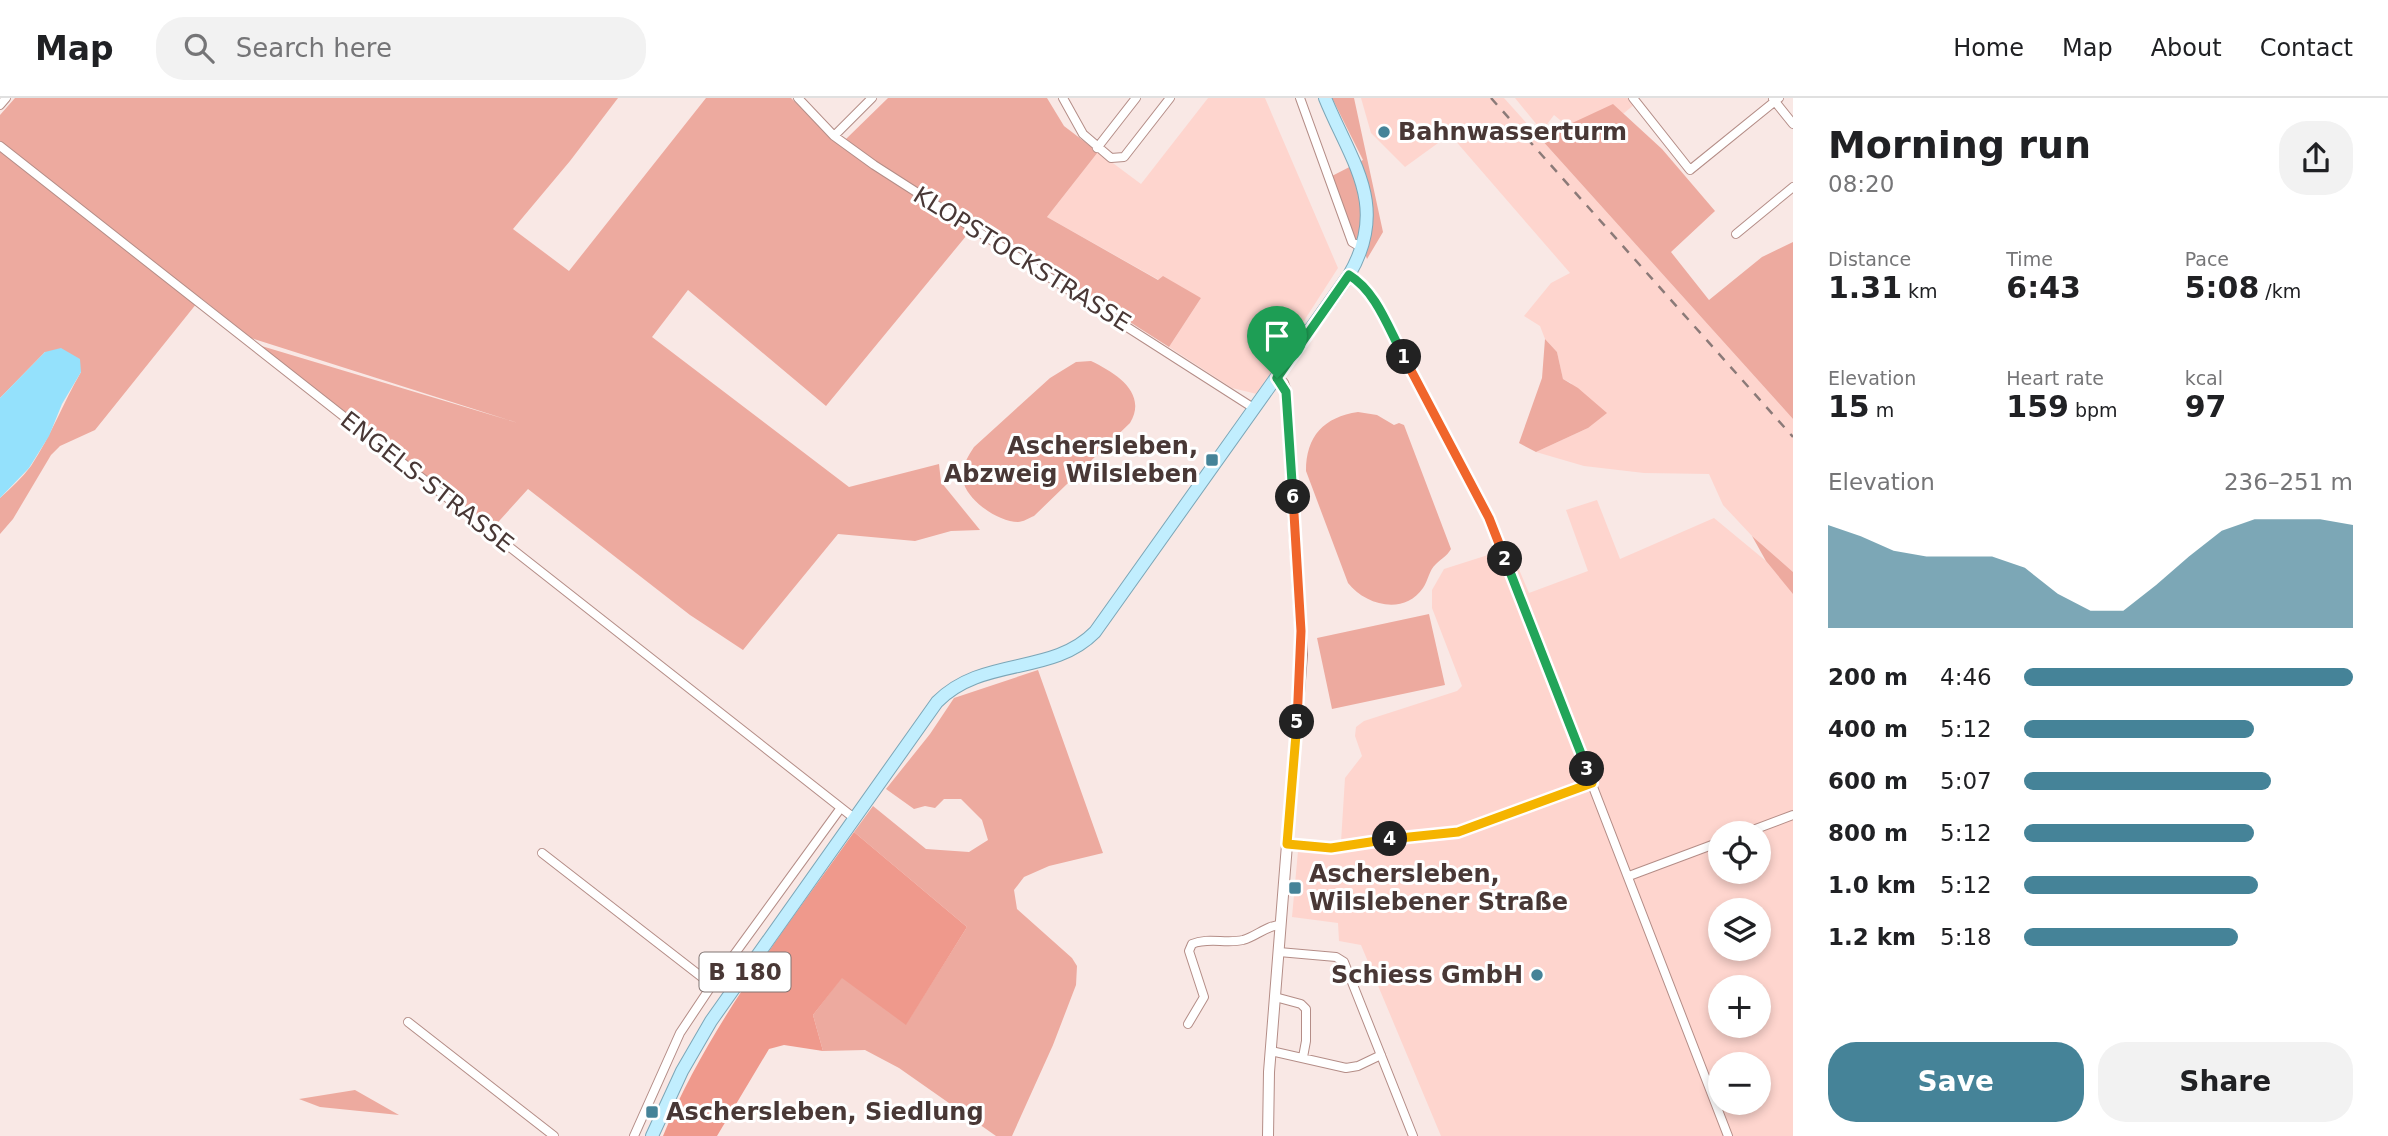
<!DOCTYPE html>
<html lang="en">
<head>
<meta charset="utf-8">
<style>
	body { margin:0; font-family:"DejaVu Sans",sans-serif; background:#f2f2f2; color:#202124; height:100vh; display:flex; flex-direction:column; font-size:26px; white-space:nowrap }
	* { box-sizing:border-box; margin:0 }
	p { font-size:23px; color:#757577 }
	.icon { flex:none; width:38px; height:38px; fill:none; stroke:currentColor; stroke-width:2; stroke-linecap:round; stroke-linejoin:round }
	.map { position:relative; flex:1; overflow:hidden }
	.drawer { display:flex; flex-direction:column; background:#fff; width:595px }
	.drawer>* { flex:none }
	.tools { position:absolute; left:1708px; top:723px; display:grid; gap:14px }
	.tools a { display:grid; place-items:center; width:63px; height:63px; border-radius:50%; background:#fff; box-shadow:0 4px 10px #0003; font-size:35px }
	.pin { position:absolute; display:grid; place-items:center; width:60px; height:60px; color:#fff; margin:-72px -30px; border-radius:50% 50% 50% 0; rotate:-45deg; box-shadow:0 0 7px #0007 }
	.pin .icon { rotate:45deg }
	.km { position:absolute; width:35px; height:35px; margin:-18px; border-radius:50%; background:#222; color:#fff; font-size:19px; line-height:35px; text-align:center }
	.round { display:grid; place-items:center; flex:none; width:74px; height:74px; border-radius:28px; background:#f2f2f2 }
	.summary { display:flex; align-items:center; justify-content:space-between; height:119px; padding:0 35px }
	h1 { font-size:38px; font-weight:700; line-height:52px }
	.metrics { display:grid; grid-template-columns:repeat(3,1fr); gap:10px; height:119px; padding:7px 35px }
	.metrics div { display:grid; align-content:center }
	.metrics b { font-size:30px; font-weight:700 }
	.metrics small { font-size:19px; font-weight:400 }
	.metrics p { font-size:19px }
	.chart { height:196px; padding:14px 35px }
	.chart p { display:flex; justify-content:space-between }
	.chart svg { width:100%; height:126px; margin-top:7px; fill:#458398; opacity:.7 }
	.primary-button { display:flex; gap:14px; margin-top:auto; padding:14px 35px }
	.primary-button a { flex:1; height:80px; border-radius:28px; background:#458398; color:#fff; font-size:28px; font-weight:700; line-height:80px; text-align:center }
	.primary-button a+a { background:#f2f2f2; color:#202124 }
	ul { padding:0 35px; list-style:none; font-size:23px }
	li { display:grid; grid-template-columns:112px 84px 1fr; align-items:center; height:52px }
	li i { height:18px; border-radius:9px; background:#458398 }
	header { display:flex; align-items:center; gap:42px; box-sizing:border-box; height:98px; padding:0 35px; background:#fff; border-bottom:2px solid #e0e0e0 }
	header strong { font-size:33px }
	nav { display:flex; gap:38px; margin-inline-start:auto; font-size:24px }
	.search { width:490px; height:63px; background:#f2f2f2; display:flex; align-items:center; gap:18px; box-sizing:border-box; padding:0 24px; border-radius:28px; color:#757577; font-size:26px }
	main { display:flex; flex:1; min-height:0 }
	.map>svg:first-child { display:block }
</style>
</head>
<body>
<header>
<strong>Map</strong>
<div class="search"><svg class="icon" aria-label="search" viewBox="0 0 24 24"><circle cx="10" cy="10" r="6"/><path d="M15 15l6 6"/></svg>Search here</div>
<nav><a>Home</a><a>Map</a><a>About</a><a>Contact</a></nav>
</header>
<main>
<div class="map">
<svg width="1793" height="1038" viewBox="0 0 1793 1038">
	<rect width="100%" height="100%" fill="#f9e8e5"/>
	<!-- built -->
	<path fill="#fed5ce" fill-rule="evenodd" d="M 1208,0 L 1265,0 L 1338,170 L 1257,296 L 1232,290 L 1169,249 L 1201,200 L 1159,182 L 1047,119 L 1098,54 L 1141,86 Z
		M 1361,0 L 1504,0 L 1793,321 L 1793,474 L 1752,438 L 1723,407 L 1709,376 L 1644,375 L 1584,368 L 1536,354 L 1588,330 L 1571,285 L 1563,281 L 1557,254 L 1545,241 L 1540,228 L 1524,218 L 1551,185 L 1570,175 L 1453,40 L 1445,40 L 1405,69 L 1371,35 Z
		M 1515,0 L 1629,0 L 1635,6 L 1618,20 L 1577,36 L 1554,17 L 1542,33 Z
		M 1597,402 L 1620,461 L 1714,420 L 1766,463 L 1793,495 L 1793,1038 L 1441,1038 L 1361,847 L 1339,843 L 1338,825 L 1292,819 L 1299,742 L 1341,744 L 1345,680 L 1362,658 L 1355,638 L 1356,629 L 1364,623 L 1457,593 L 1462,588 L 1432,510 L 1432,492 L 1444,471 L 1510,450 L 1529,495 L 1588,473 L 1566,412 ZM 1720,735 L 1759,735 L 1759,774 L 1720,774 ZM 1720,812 L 1759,812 L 1759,850 L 1720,850 ZM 1720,889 L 1759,889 L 1759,928 L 1720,928 ZM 1720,966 L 1759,966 L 1759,1004 L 1720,1004 Z"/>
	<!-- green -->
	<path fill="#edaa9f" d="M 15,0 L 618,0 L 570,63 L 513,131 L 569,173 L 706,0 L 791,0 L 838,46 L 846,41 L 888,0 L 1047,0 L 1064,28 L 1098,54 L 1047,119 L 1158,182 L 1163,178 L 1201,200 L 1169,249 L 976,126 L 826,308 L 688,192 L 652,239 L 849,389 L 939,366 L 941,384 L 980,432 L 951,433 L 915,443 L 838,436 L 743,552 L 690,517 L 528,391 L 490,433 L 248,244 L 518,325 L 251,240 L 201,200 L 95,332 L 60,348 L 51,357 L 13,421 L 0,436 L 0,400 C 11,390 22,380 31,368 C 51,338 63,305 81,274 L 45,254 L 0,300 L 0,17 Z
		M 1332,0 L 1354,0 L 1383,134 L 1367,161 L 1361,144 L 1354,141 L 1332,78 L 1363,62 Z
		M 1613,6 L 1662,51 L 1715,113 L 1671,154 L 1709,202 L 1762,159 L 1793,144 L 1793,321 L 1540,40 Z
		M 1545,241 L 1557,254 L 1563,281 L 1578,290 L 1607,315 L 1588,330 L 1536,354 L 1519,345 L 1542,280 Z
		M 1091,263 C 1116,275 1148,295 1130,325 L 1034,418 C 1029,420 1023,424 1018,424 C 999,424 970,404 964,386 C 959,372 967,360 974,349 L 1050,280 L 1076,264 Z
		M 1358,314 L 1377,317 L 1394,327 L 1399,325 L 1404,327 L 1451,451 C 1446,459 1442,460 1436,466 C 1429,472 1428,483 1423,490 C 1404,518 1365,507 1348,485 L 1306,373 C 1306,338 1324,319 1358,314 Z
		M 1752,438 L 1793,474 L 1793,496 L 1766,463 Z
		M 1429,516 L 1445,587 L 1332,611 L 1317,540 Z
		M 1038,572 L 1103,755 L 1049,768 L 1024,779 L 1014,792 L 1017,811 L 1072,860 L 1077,868 L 1076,887 L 1053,947 L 1012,1038 L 996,1038 L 899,970 L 865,952 L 823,953 L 813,917 L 842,879 L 906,926 L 967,829 L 854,734 L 873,708 L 926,751 L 969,754 L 988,742 L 982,722 L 961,701 L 944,701 L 935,710 L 925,708 L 914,711 L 886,691 L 930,636 L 954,600 Z
		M 355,992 L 399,1017 L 320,1009 L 299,1001 Z"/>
	<!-- forest -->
	<path fill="#ef998c" d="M 854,734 L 967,829 L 906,927 L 842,880 L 813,917 L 823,953 L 784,947 L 769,951 L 717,1038 L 663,1038 C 709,926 785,832 854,734 Z"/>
	<!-- water -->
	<path fill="#94e1fc" d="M 61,250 L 80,261 L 81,274 L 62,306 L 49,338 L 29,370 L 0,400 L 0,300 L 45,254 Z"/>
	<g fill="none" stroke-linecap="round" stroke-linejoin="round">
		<defs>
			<path id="minor" d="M 798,0 L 834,38 L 874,67 L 1255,311
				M 1063,0 L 1083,36 L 1111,60 L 1124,59 L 1170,0
				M 1300,0 L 1352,144 L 1362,150
				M 1633,0 L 1690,72 L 1779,0
				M 1773,1 L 1793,26
				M 0,7 L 6,0
				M 834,38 L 872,0
				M 0,48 L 854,720
				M 1097,50 L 1136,0
				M 1736,136 L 1793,89
				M 1349,177 L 1363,188 L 1375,205 L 1489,420 L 1728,1038
				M 1745,735 L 1793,717
				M 1287,746 L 1341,750 L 1398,739 L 1458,734 L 1592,685
				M 542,755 L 712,887
				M 1629,778 L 1720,744
				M 1279,854 L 1336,859 L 1344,864 L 1413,1038
				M 1275,899 L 1301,906 L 1306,911 L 1306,943 L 1303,959
				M 408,924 L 554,1038
				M 1188,926 L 1204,899 L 1189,853 L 1192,846 C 1208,839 1226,846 1243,842 C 1257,838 1267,827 1281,827
				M 1271,953 L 1346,970 L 1358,968 L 1381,957
				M 634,1038 L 680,935 L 712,887 L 840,711"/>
			<path id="tertiary" d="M 1268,1038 L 1269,974 L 1302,557 L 1286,294 L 1283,285 L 1277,280"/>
			<path id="primary" d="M 652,1038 L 682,973 L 711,923 L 937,604 C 982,558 1052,578 1095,534 L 1349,177 C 1390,107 1351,64 1325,0"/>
		</defs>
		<!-- minor casing -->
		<use href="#minor" stroke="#b48d87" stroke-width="10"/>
		<!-- tertiary casing -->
		<use href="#tertiary" stroke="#b48d87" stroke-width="12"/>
		<!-- primary casing -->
		<use href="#primary" stroke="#7ca6b7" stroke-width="14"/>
		<!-- minor -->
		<use href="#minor" stroke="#fff" stroke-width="8"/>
		<!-- tertiary -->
		<use href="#tertiary" stroke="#fff" stroke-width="10"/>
		<!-- primary -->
		<use href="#primary" stroke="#c1eefe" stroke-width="12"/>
		<!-- rail -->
		<path stroke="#8b7a78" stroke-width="2.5" stroke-dasharray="9 9" stroke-linecap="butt" d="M 1491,0 L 1793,339"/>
	</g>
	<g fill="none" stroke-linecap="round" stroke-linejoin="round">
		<defs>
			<path id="split-1" d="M 1277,280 L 1349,177 C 1377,194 1389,232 1404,259"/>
			<path id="split-2" d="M 1404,259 L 1489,420 L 1505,461"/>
			<path id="split-3" d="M 1505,461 L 1587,671"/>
			<path id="split-4" d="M 1390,741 L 1458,734 L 1592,685 L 1587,671"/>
			<path id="split-5" d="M 1297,624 L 1287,746 L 1331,750 L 1390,741"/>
			<path id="split-6" d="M 1293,399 L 1301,533 L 1297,624"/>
			<path id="split-7" d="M 1277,280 L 1286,294 L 1293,399"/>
		</defs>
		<!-- split-1 casing -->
		<use href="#split-1" stroke="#fff" stroke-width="14"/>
		<!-- split-2 casing -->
		<use href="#split-2" stroke="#fff" stroke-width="14"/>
		<!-- split-3 casing -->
		<use href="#split-3" stroke="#fff" stroke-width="14"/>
		<!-- split-4 casing -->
		<use href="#split-4" stroke="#fff" stroke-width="14"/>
		<!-- split-5 casing -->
		<use href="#split-5" stroke="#fff" stroke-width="14"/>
		<!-- split-6 casing -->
		<use href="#split-6" stroke="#fff" stroke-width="14"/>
		<!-- split-7 casing -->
		<use href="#split-7" stroke="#fff" stroke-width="14"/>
		<!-- split-1 -->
		<use href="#split-1" stroke="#22a559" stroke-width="9"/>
		<!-- split-2 -->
		<use href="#split-2" stroke="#f0652b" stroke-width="9"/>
		<!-- split-3 -->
		<use href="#split-3" stroke="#22a559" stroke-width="9"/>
		<!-- split-4 -->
		<use href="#split-4" stroke="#f5b400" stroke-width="9"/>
		<!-- split-5 -->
		<use href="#split-5" stroke="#f5b400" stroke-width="9"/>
		<!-- split-6 -->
		<use href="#split-6" stroke="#f0652b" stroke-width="9"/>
		<!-- split-7 -->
		<use href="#split-7" stroke="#22a559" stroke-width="9"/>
	</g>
	<!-- markers -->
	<g fill="#458398" stroke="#fff" stroke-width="2.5">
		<circle cx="1384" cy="34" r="7"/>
		<rect x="1205" y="355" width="14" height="14" rx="3.5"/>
		<rect x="1288" y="783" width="14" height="14" rx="3.5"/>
		<circle cx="1537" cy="877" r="7"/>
		<rect x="645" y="1007" width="14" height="14" rx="3.5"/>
	</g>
	<g text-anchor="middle" stroke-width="6" stroke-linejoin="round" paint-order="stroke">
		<!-- shield labels -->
		<rect fill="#fff" stroke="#807472" stroke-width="2" x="699.5" y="854.5" width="91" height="39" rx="5"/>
		<g font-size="23" font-weight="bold" fill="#493836">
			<text x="745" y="882">B 180</text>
		</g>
		<!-- poi labels -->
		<g font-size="24" font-weight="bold" fill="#493836" stroke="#fff" text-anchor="start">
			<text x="1398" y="42">Bahnwasserturm</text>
			<text x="1198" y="356" text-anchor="end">Aschersleben,<tspan x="1198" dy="28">Abzweig Wilsleben</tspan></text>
			<text x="1309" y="784">Aschersleben,<tspan x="1309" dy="28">Wilslebener Straße</tspan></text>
			<text x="1523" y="885" text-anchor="end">Schiess GmbH</text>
			<text x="666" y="1022">Aschersleben, Siedlung</text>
		</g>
		<!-- street labels -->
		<g font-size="24" fill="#493836" stroke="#fff">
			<text transform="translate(1022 161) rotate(32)" y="8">KLOPSTOCKSTRASSE</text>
			<text transform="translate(427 384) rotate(38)" y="8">ENGELS-STRASSE</text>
		</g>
	</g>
</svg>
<div class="tools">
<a><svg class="icon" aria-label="locate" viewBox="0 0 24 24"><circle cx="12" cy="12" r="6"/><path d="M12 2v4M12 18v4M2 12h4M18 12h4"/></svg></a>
<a><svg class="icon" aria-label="layers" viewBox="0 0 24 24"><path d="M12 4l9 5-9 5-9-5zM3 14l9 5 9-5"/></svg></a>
<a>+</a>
<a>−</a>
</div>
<div class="pin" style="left:1277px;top:280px;background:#1e9e55"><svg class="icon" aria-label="arrive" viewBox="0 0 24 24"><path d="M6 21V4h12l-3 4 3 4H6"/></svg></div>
<b class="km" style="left:1404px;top:259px">1</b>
<b class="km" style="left:1505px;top:461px">2</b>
<b class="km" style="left:1587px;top:671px">3</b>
<b class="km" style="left:1390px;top:741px">4</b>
<b class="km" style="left:1297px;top:624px">5</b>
<b class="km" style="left:1293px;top:399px">6</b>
</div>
<section class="drawer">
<div class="summary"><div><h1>Morning run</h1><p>08:20</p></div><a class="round"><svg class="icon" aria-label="share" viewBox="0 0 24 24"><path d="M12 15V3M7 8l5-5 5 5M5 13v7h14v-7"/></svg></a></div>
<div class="metrics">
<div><p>Distance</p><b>1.31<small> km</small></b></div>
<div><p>Time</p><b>6:43</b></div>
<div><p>Pace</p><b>5:08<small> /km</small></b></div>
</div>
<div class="metrics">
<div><p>Elevation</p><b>15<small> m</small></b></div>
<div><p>Heart rate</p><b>159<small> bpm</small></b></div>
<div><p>kcal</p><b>97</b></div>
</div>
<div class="chart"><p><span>Elevation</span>236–251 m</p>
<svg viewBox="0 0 160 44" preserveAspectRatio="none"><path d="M0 44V8L10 12L20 17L30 19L40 19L50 19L60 23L70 32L80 38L90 38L100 29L110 19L120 10L130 6L140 6L150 6L160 8V44z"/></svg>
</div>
<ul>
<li><b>200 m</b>4:46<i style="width:100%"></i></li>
<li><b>400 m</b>5:12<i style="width:70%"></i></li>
<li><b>600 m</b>5:07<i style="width:75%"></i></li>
<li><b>800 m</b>5:12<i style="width:70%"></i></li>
<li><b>1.0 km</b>5:12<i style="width:71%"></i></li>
<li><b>1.2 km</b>5:18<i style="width:65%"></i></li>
</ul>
<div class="primary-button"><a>Save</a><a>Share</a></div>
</section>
</main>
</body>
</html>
